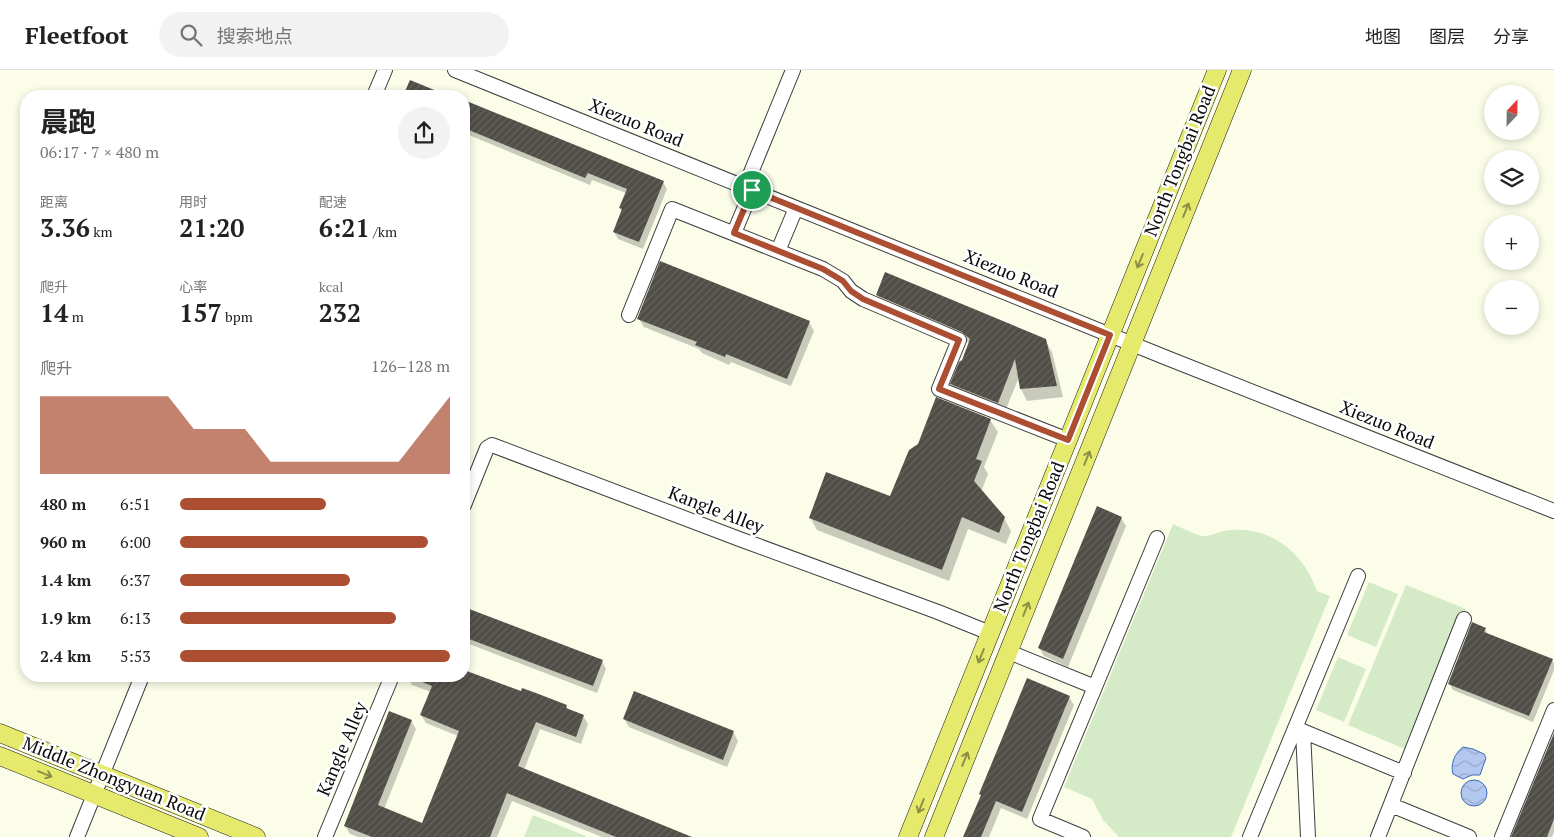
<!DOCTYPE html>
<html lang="zh">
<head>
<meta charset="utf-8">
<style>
	body { margin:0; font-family:"PT Serif","Noto Sans SC",serif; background:#f2f2f2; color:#222; height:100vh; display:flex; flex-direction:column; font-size:19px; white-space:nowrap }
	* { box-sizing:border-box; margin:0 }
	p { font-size:16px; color:#767676 }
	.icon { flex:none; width:28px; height:28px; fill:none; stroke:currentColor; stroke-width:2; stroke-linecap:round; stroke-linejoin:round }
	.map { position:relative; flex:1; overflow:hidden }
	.drawer { position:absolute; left:20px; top:20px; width:450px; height:592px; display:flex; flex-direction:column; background:#fff; border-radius:20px; box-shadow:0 2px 8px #0003 }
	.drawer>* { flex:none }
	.needle { width:32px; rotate:22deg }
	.fabs { position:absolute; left:1484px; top:15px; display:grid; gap:10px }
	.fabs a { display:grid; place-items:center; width:55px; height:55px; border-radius:50%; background:#fff; box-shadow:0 2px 8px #0003; font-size:25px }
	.pin { position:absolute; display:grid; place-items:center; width:42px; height:42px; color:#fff; margin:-21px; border:2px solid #fff; border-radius:50%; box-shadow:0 1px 5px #0007 }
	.round { display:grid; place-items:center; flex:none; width:52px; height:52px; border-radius:26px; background:#f2f2f2 }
	.headline { display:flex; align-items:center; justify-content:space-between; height:85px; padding:0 20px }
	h1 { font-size:28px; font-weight:700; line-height:38px }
	.figures { display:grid; grid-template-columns:repeat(3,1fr); gap:8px; height:85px; padding:5px 20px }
	.figures div { display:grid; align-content:center }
	.figures b { font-size:25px; font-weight:700 }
	.figures small { font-size:14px; font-weight:400 }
	.figures p { font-size:14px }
	.chart { height:140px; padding:10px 20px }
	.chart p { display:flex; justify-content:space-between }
	.chart svg { width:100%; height:90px; margin-top:5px; fill:#ab4e31; opacity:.7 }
	ul { padding:0 20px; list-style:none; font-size:16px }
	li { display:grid; grid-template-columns:80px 60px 1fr; align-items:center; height:38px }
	li i { height:12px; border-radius:6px; background:#ab4e31 }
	header { display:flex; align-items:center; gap:30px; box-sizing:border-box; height:70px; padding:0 25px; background:#fff; border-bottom:1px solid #e0e0e0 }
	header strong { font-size:24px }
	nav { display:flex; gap:28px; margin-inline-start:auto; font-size:18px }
	.search { width:350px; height:45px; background:#f2f2f2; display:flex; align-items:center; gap:12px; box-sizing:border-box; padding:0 18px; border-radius:28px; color:#767676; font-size:19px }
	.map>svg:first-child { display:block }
</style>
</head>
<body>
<header>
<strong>Fleetfoot</strong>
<div class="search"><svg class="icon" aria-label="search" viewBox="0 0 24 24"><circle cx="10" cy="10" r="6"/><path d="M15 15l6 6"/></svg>搜索地点</div>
<nav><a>地图</a><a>图层</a><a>分享</a></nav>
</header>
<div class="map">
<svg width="1554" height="767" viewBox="0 0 1554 767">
	<defs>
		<pattern id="water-waves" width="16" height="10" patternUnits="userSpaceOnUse" patternTransform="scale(1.25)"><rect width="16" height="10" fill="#b3c8ef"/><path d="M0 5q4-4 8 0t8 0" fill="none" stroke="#9ac"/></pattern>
		<pattern id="building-hatch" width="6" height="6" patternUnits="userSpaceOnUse" patternTransform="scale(1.25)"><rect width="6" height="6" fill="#514e48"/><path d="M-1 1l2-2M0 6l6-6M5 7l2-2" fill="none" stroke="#65635e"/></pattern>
	</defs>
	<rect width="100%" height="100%" fill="#fbfde9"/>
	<!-- pitch -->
	<path fill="#d5ebc8" d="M 1173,454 C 1180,457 1199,467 1205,466 C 1214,465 1222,460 1232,460 C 1273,457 1304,484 1317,521 L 1330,526 L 1231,767 L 1119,767 L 1103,750 L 1092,729 L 1064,717 Z
		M 1369,512 L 1398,524 L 1376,577 L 1347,565 Z
		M 1406,515 L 1466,539 L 1407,680 L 1348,655 Z
		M 1338,587 L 1366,599 L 1344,652 L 1316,640 Z
		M 533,745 L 586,766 L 586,767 L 524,767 Z"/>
	<!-- water -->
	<path fill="url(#water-waves)" stroke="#426abe" d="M 1463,677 L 1473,679 L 1484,684 L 1486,688 L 1480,705 L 1472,705 L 1463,709 L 1453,704 C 1450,694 1455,683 1463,677 Z
		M1461 723a13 13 0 1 1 26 0a13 13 0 1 1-26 0Z"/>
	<!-- shadow -->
	<path fill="#0003" d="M 410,11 L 441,24 L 442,22 L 452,26 L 404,26 Z
		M 464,31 L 663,112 L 667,119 L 643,179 L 618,169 L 614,162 L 622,141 L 620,138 L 626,123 L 592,110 L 590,115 L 464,63 Z
		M 464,106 L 467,112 L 464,121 Z
		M 877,225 L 1045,270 L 1052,282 L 1063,327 L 1027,331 L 1021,319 L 1019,307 L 1004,344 L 959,326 L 952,314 L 963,291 L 970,273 L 884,236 Z
		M 639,249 L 809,252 L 814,261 L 791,316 L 731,292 L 729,295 L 702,283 L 699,279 L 644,257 Z
		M 990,350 L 998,362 L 984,397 L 988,404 L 981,422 L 1004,448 L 1011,461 L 1006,474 L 968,459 L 949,511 L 817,460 L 810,447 L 891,428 Z
		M 1121,448 L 1126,456 L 1068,597 L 1044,586 L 1039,578 Z
		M 464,538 L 602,591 L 606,599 L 597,623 L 464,572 Z
		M 1485,559 L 1488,565 L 1552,590 L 1554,593 L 1554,600 L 1533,652 L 1453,620 L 1449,613 Z
		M 464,601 L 521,622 L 566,636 L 569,640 L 583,646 L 588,654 L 581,674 L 540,659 L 524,700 L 690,767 L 602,767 L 512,731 L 497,767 L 358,767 L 350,764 L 345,756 L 411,651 L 416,659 L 384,739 L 423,754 L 458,666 L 426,653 L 421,645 L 431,622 L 412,615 L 407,607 L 464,606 Z
		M 1069,627 L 1074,635 L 1027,749 L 1001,738 L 989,767 L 965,767 Z
		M 624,649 L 733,662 L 738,671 L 727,697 L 629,657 Z
		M 1554,664 L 1554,762 L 1552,767 L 1512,767 Z"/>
	<!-- building -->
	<path fill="url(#building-hatch)" d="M 410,10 L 449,26 L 403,26 Z
		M 464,30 L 664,111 L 639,172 L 613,162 L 622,139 L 619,138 L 627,119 L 588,103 L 585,108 L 464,58 Z
		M 660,191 L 810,251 L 787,309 L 726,284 L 725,287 L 695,275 L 697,272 L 637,249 Z
		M 885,202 L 1046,269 L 1057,316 L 1020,319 L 1015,289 L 998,333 L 950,314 L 959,292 L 962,290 L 970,269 L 962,262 L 876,225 Z
		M 936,327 L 991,349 L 976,389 L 982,391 L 974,411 L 1005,447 L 999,463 L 962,447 L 942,500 L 809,448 L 826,402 L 890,426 L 909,380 L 918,374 Z
		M 1097,436 L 1122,447 L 1063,589 L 1038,578 Z
		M 464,537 L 603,590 L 593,616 L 464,567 Z
		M 1472,552 L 1486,558 L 1484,562 L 1553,589 L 1529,646 L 1448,614 Z
		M 464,600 L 521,621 L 522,618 L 536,623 L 567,635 L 566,638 L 584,645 L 576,667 L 536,652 L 518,696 L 692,767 L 616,767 L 507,723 L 490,767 L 372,767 L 344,756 L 389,641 L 412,650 L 378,735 L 422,753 L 459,661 L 420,645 L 432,616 L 408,606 L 464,606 Z
		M 1027,608 L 1070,626 L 1022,742 L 996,731 L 981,767 L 963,767 L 981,725 L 979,724 Z
		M 634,621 L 734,661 L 723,690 L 623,649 Z
		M 1554,663 L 1554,749 L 1547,767 L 1511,767 Z"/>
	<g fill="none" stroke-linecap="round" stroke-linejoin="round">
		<defs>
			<path id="minor" d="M 455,0 L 1167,288 L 1554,441
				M 374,26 L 385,0
				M 745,117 L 793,0
				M 734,163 L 752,120
				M 778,181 L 796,138
				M 629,245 L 672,139 L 823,199 L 843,211 L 851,221 L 863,229 L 959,270 L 939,319 L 1068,370
				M 464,435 L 487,378 L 492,375 L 742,470 L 938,542 L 990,563
				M 1009,582 L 1095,617
				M 1295,658 L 1404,703
				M 1303,661 L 1308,767
				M 1391,735 L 1469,767
				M 77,767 L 142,606
				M 325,767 L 392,606
				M 1083,767 L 1040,749 L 1157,468
				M 1250,767 L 1358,506
				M 1378,767 L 1464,549
				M 1502,767 L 1554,640"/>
			<path id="major" d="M 0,663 L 256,767
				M 0,686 L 199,767
				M 908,767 L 1217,0
				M 934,767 L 1242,0"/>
		</defs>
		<!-- minor casing -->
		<use href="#minor" stroke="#3d3d3d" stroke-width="16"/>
		<!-- major casing -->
		<use href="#major" stroke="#1b1b1b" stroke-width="19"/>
		<!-- minor -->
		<use href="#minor" stroke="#fff" stroke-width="14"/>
		<!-- major -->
		<use href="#major" stroke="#e6ea6c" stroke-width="18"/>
	</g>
	<!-- one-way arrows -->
	<defs><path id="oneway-shaft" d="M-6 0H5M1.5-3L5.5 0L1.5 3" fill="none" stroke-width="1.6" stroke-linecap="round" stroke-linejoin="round" transform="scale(1.25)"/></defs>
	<g stroke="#8e9045">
		<use href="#oneway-shaft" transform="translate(1186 140) rotate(-68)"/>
		<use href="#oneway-shaft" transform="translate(1140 191) rotate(112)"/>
		<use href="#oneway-shaft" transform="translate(1087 388) rotate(-68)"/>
		<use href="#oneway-shaft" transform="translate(1026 539) rotate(-68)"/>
		<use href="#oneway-shaft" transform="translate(981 586) rotate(112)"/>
		<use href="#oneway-shaft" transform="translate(965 689) rotate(-68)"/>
		<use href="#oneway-shaft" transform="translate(45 704) rotate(22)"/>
		<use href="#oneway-shaft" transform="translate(921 736) rotate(112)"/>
	</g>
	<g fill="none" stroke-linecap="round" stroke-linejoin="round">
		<defs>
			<path id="route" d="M 752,120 L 1110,265 L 1068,370 L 939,319 L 959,270 L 863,229 L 851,221 L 843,211 L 823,199 L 734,163 Z"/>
		</defs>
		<!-- route casing -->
		<use href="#route" stroke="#fff" stroke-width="10"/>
		<!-- route -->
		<use href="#route" stroke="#ab4e31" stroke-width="6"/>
	</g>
	<g text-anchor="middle" stroke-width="5" stroke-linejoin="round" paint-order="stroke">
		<!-- street labels -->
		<g font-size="18" fill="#0a0a0a" stroke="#fff">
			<text transform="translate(636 53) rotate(22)" y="6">Xiezuo Road</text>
			<text transform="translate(1180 91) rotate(-68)" y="6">North Tongbai Road</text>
			<text transform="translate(1011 204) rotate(22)" y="6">Xiezuo Road</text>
			<text transform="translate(1387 355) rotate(22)" y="6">Xiezuo Road</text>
			<text transform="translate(716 440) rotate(21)" y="6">Kangle Alley</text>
			<text transform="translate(1029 467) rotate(-68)" y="6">North Tongbai Road</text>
			<text transform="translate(342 679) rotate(-67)" y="6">Kangle Alley</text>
			<text transform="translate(114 709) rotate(22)" y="6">Middle Zhongyuan Road</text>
		</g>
	</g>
</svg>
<div class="fabs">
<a><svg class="needle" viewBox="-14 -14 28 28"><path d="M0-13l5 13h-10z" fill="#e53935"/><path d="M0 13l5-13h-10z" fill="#767676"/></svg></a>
<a><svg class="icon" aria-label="layers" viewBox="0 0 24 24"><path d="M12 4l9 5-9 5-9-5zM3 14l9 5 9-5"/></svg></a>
<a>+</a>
<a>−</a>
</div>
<div class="pin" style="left:752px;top:120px;background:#1e9e55"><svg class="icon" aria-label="arrive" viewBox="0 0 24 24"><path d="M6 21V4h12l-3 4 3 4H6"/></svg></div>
<section class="drawer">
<div class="headline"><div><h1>晨跑</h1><p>06:17 · 7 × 480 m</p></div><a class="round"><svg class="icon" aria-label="share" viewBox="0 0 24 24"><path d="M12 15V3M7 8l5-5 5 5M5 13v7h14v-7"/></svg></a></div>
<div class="figures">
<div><p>距离</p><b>3.36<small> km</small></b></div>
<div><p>用时</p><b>21:20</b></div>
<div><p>配速</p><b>6:21<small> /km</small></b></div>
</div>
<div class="figures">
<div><p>爬升</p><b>14<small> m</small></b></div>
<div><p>心率</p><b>157<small> bpm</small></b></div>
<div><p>kcal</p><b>232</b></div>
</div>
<div class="chart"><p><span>爬升</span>126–128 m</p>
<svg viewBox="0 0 160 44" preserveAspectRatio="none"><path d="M0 44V6L10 6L20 6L30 6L40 6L50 6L60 22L70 22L80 22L90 38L100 38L110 38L120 38L130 38L140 38L150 22L160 6V44z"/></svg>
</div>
<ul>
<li><b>480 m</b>6:51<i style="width:54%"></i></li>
<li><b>960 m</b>6:00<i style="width:92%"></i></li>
<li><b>1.4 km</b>6:37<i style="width:63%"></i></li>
<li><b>1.9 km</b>6:13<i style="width:80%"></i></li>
<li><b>2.4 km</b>5:53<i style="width:100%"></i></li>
</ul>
</section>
</div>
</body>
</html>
